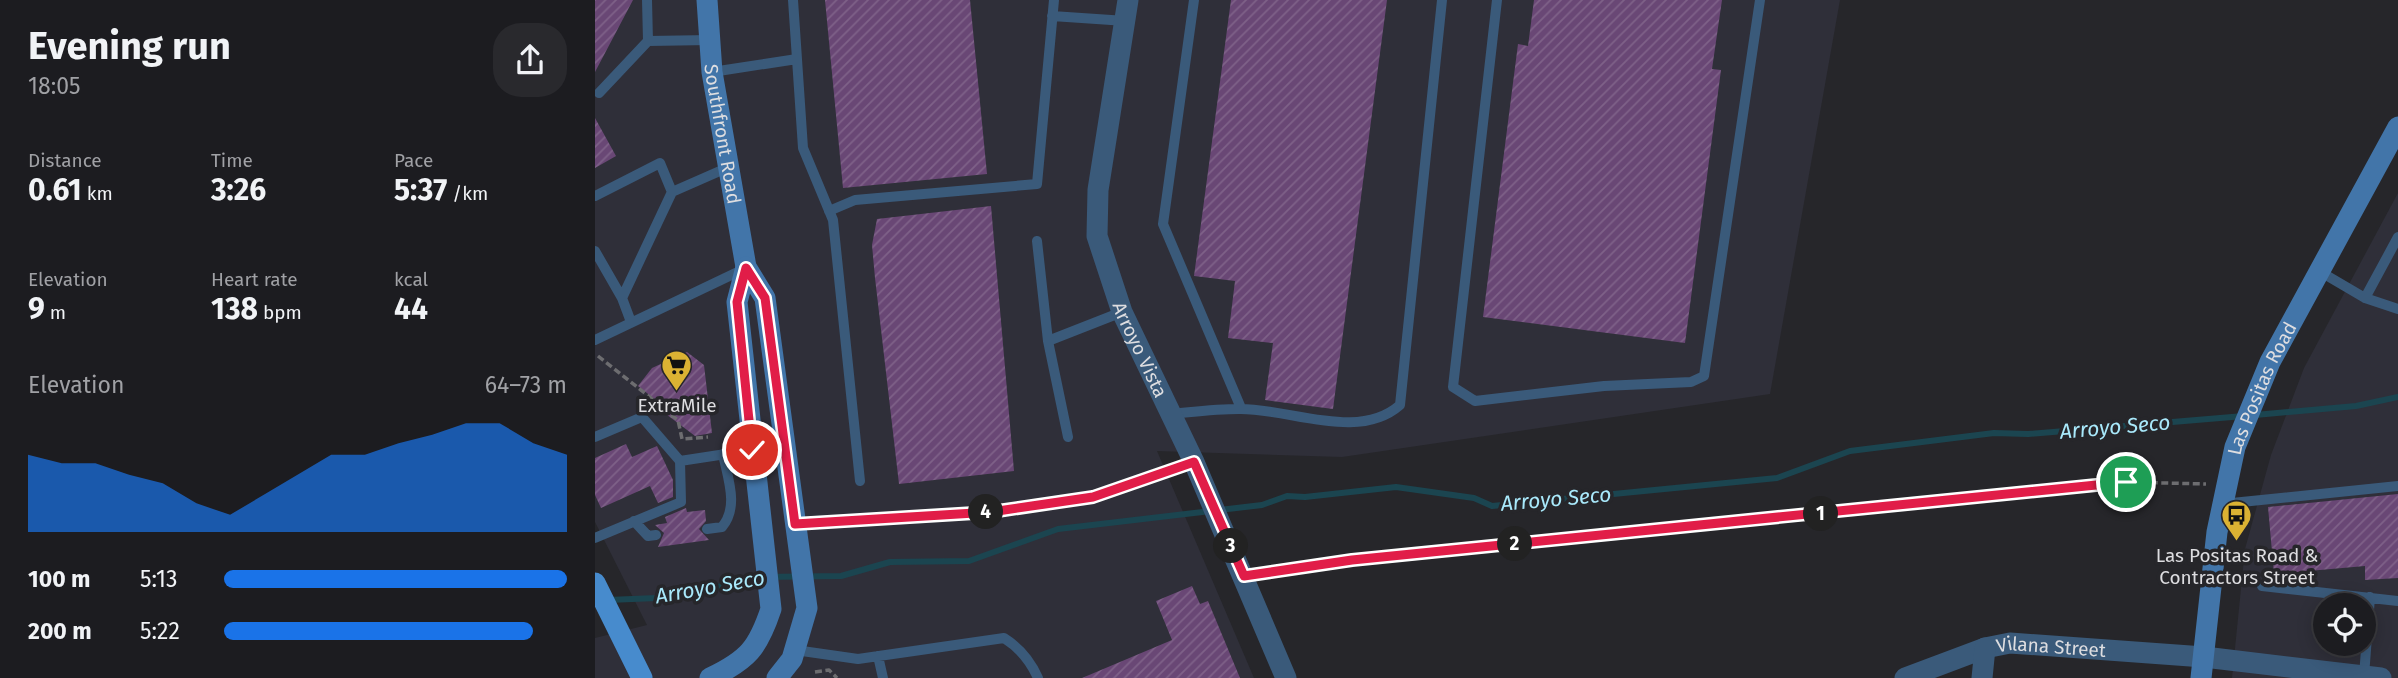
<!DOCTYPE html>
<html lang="en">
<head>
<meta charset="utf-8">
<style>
	body { margin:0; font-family:"Fira Sans",sans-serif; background:#29292d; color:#f1f3f6; height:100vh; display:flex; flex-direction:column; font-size:26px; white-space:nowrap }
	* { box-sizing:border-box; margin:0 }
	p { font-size:23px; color:#a0a1a5 }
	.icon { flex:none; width:38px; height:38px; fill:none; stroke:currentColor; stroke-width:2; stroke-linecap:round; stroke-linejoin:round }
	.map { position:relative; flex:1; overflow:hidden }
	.details { display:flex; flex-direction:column; background:#1c1c20; width:595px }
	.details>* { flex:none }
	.tools { position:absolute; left:1718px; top:593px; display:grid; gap:14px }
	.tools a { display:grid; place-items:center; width:63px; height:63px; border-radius:50%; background:#1c1c20; box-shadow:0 4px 18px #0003,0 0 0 2px #3a3a3e; font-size:35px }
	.pin { position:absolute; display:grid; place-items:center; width:60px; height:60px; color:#fff; margin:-30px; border:4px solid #fff; border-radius:50%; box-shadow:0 2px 7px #0007 }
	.km { position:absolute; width:35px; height:35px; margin:-18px; border-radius:50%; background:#222; color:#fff; font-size:19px; line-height:35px; text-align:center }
	.round { display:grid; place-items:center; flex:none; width:74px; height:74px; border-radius:28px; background:#29292d }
	.overview { display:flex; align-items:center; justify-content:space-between; height:119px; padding:0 28px }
	h1 { font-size:38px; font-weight:700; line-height:52px }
	.metrics { display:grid; grid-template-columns:repeat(3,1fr); gap:10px; height:119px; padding:7px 28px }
	.metrics div { display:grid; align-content:center }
	.metrics b { font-size:30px; font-weight:700 }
	.metrics small { font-size:19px; font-weight:400 }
	.metrics p { font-size:19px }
	.chart { height:196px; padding:14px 28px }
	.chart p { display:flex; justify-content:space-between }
	.chart svg { width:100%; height:126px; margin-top:7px; fill:#1a73e8; opacity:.7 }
	ul { padding:0 28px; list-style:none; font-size:23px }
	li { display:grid; grid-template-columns:112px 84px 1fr; align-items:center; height:52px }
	li i { height:18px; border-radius:9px; background:#1a73e8 }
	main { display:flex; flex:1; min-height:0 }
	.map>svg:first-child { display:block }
</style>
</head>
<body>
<main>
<section class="details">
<div class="overview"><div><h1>Evening run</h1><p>18:05</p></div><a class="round"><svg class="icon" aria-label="share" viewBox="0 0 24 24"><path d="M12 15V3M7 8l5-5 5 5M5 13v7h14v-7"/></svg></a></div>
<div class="metrics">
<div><p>Distance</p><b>0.61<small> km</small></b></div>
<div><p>Time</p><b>3:26</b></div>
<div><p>Pace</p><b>5:37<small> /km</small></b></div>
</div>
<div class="metrics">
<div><p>Elevation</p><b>9<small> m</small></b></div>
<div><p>Heart rate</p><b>138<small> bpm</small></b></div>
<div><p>kcal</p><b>44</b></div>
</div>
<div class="chart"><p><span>Elevation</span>64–73 m</p>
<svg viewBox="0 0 160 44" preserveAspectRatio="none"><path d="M0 44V17L10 20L20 20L30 24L40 27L50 34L60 38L70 31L80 24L90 17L100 17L110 13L120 10L130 6L140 6L150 13L160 17V44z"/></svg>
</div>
<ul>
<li><b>100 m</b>5:13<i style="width:100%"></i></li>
<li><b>200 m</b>5:22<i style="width:90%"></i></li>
</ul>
</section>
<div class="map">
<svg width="1803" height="678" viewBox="0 0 1803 678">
	<defs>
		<pattern id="building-hatch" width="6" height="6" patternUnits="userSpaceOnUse" patternTransform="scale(1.75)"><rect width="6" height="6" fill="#694775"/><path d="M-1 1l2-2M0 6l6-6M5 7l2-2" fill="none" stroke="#7e6188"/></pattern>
	</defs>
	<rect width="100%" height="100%" fill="#26262a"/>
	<!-- built -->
	<path fill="#2f2f39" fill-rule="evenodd" d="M 0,0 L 1245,0 L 1175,394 L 747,457 L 562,451 L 659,678 L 0,678 L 0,638 L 52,625 L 0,522 Z
		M 1803,193 L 1803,678 L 1637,678 L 1650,549 L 1676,455 L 1709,368 ZM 1731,606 L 1769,606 L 1769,644 L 1731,644 Z"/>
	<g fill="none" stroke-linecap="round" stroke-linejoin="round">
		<!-- stream -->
		<path stroke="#1b4550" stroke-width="6" d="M 1660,415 L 1761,406 L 1803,397
			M 13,600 L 86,597 L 160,577 L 246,576 L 295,562 L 374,561 L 463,529 L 667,505 L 692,496 L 710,497 L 801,487 L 879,498 L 897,506 L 1182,478 L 1255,451 L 1399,433 L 1433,434 L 1649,416"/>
	</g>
	<!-- building -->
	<path fill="url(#building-hatch)" d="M 0,0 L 38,0 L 0,72 Z
		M 230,0 L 375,0 L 392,174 L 248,188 Z
		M 636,0 L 792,0 L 738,409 L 670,400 L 678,343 L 633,338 L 640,281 L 599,276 Z
		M 939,0 L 1127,0 L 1117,69 L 1126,70 L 1090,343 L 888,317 L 923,44 L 933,46 Z
		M 0,118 L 21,156 L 0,168 Z
		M 396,206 L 419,471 L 304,484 L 280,278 L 277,245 L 282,219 Z
		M 92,352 L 109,365 L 117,433 L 100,436 L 59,405 L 62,401 L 43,386 L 57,368 Z
		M 31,444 L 37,457 L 62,446 L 78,480 L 78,497 L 63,503 L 55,486 L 6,508 L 0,495 L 0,458 Z
		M 1803,494 L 1803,578 L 1770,580 L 1770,566 L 1679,574 L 1673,507 Z
		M 91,508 L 92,512 L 110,510 L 111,521 L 104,529 L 114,540 L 63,547 L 69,533 L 60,525 L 72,523 L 70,517 Z
		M 597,586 L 605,604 L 613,601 L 645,678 L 487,678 L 577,640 L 561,601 Z"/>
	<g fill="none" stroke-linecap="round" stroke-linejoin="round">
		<!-- path -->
		<path stroke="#6d6d70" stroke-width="3.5" stroke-dasharray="7 3.5" stroke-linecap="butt" d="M 3,356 L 61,402
			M 76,415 L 83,420 L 87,439 L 113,437
			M 668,572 L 757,560 L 1531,482 L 1611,484
			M 220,672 L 234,670 L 242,678"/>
		<!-- lane -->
		<path stroke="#3a5a7a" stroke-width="10" d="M 52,0 L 53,41 L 115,40
			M 198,0 L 208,148 L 238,220 L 265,481
			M 599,0 L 568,224 L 646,408
			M 902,0 L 858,387 L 880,401 L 1009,386 L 1096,382 L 1109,376 L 1165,0
			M 457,16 L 531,21
			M 117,72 L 202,59
			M 4,93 L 53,41
			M 0,196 L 65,163 L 77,192
			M 234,211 L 260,200 L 442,184 L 459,0
			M 442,241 L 453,341
			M 0,251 L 27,298
			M 1724,271 L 1770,298 L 1803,309
			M 1770,298 L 1803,237
			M 36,322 L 27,298 L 77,192 L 134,167
			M 0,340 L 149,269
			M 574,414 C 597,412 621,409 644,409 C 694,408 763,442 805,405 L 847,0
			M 0,437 L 47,417 L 85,461 L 157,450
			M 473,437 L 453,341 L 527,312
			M 1627,504 L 1803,486
			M 39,521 L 53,536 L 61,535
			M 200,524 L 396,512 L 498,497 L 599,462
			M 112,529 L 127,527 C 144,507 133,479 128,454
			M 0,538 L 86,502 L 85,461
			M 1667,586 L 1803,601
			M 200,650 L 263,659 L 409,638 C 425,648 435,660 443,678
			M 283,656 L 288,678
			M 1769,676 L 1775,597"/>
		<!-- street -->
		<g stroke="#3a5a7a" stroke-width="21">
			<path id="s1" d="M 533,0 L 503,190 L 502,236 L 527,312 L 599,462 L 691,678"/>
			<path id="s2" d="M 1310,678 L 1390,648 L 1415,643 L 1609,657 L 1786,678"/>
			<path d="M 1387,678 L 1390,648"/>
		</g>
		<!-- secondary -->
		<g stroke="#4275a9" stroke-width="21">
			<path id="s3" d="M 112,0 L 117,72 L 151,267 L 170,298 L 212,608 L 197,659 L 182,678"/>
			<path d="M 115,678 C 153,660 163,648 176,609 L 142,302 L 151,267"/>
			<path id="s4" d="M 1606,678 L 1622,532 L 1640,447 L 1675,362 L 1803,127"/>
		</g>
		<!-- primary -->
		<path stroke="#478bcd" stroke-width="21" d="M 0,583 L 47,678"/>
	</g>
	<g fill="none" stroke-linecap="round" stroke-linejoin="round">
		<defs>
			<path id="route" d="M 157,450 L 142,302 L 151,268 L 170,298 L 200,524 L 396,512 L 498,497 L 599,462 L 649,576 L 757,560 L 1531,482"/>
		</defs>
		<!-- route casing -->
		<use href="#route" stroke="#fff" stroke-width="14"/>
		<!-- route -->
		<use href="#route" stroke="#e11d48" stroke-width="9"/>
	</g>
	<!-- icons -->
	<defs>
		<symbol id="supermarket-pin" viewBox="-11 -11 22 30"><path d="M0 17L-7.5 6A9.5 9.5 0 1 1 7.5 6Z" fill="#dbb233" stroke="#26262a"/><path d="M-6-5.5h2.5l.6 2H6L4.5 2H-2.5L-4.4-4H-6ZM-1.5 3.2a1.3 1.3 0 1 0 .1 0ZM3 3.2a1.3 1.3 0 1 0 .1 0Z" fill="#111"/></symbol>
		<symbol id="bus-pin" viewBox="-11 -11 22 30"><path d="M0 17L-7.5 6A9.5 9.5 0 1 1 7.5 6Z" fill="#dbb233" stroke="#26262a"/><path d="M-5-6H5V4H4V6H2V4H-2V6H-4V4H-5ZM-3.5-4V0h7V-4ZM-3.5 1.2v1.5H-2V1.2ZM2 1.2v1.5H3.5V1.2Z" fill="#111"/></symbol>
	</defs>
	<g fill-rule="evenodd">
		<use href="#supermarket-pin" x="64" y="348" width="35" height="47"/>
		<use href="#bus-pin" x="1624" y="498" width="35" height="47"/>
	</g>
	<g text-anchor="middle" stroke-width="7" stroke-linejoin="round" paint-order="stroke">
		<!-- street labels -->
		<g font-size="19" fill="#dddde0" stroke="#26262a">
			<text dy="7" stroke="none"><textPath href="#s3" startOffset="135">Southfront Road</textPath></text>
			<text dy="7" stroke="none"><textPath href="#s1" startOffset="360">Arroyo Vista</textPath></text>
			<text dy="7" stroke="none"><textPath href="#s4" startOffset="298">Las Positas Road</textPath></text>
			<text dy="7" stroke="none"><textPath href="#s2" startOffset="152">Vilana Street</textPath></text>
		</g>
		<!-- poi labels -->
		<g font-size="19" fill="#dddde0" stroke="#26262a">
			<text x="82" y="412">ExtraMile</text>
			<text x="1642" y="562">Las Positas Road &amp;<tspan x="1642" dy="22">Contractors Street</tspan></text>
		</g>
		<!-- water labels -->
		<g font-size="21" font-style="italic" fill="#a9e9fb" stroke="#26262a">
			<text transform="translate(1520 427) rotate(-5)" y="7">Arroyo Seco</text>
			<text transform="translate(961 499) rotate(-5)" y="7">Arroyo Seco</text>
			<text transform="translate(115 587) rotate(-10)" y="7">Arroyo Seco</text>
		</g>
	</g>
</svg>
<div class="tools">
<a><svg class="icon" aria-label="locate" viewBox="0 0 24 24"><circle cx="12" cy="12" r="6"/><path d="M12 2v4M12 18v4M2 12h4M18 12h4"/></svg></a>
</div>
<div class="pin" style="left:1531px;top:482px;background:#1e9e55"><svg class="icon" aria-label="arrive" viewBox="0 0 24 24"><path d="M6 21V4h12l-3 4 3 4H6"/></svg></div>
<div class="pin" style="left:157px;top:450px;background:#d93025"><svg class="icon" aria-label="check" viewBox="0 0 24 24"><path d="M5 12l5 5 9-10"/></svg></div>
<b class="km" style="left:1226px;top:514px">1</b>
<b class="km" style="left:920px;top:544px">2</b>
<b class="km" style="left:636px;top:546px">3</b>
<b class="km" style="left:391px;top:512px">4</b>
</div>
</main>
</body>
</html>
